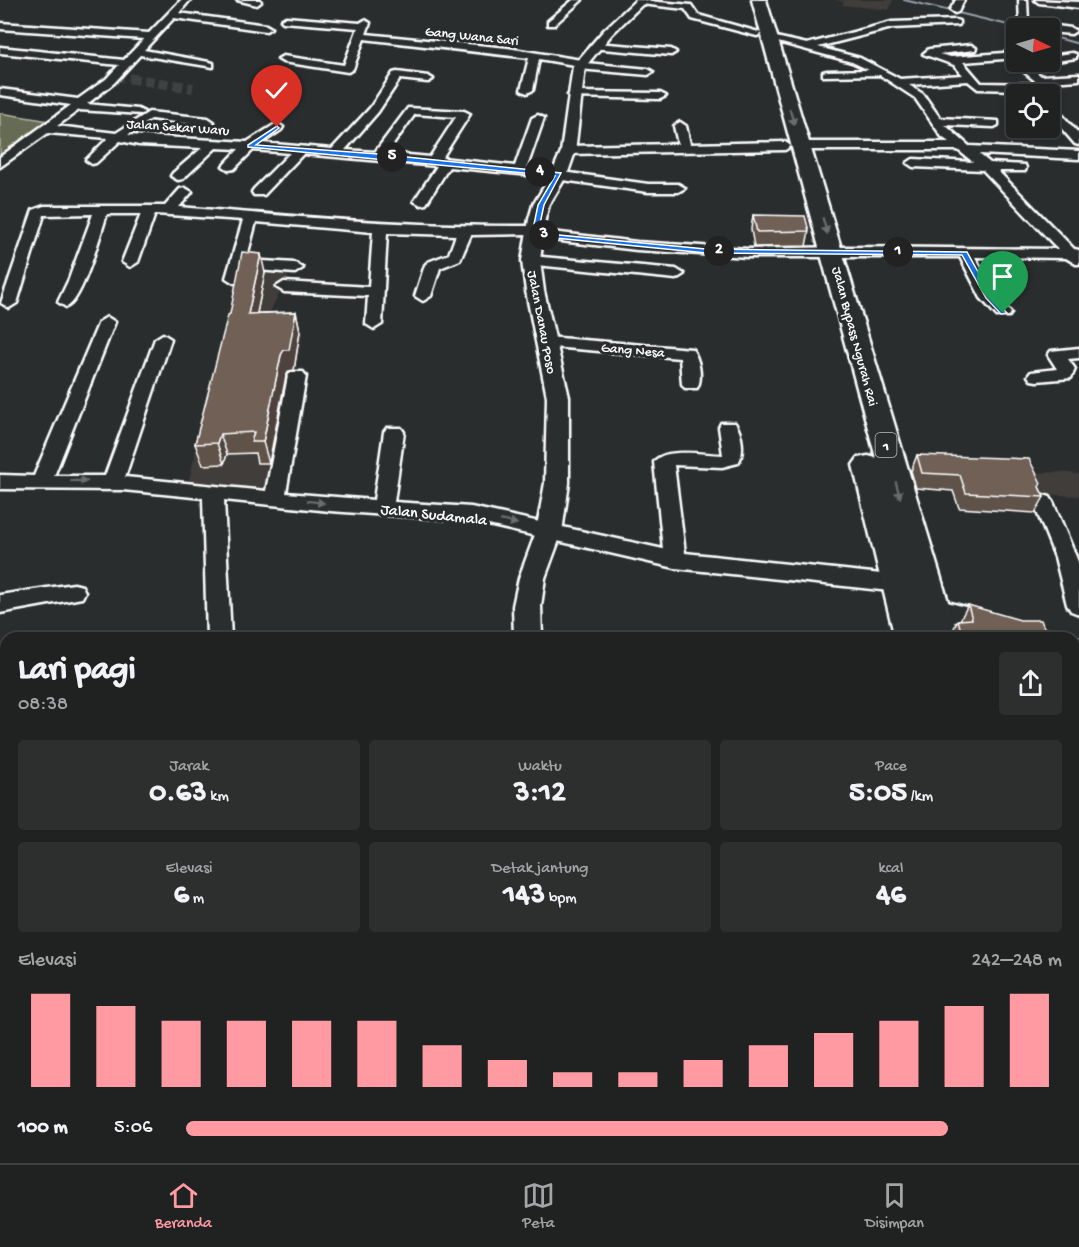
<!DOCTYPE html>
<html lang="id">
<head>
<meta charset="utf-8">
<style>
	body { margin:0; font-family:"Gochi Hand",sans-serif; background:#2d2f2f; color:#f1f3f6; height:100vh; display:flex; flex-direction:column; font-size:22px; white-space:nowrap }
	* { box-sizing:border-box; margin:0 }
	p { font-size:20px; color:#a2a4a5 }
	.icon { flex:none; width:33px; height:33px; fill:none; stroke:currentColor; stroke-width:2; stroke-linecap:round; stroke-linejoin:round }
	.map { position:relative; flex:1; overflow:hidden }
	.drawer { position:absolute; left:0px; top:632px; width:1080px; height:532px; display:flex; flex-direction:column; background:#202222; border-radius:18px 18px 0 0; box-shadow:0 3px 9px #0003,0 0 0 2px #3d3f40 }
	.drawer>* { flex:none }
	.needle { width:39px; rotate:95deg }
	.controls { position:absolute; left:1006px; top:18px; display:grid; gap:12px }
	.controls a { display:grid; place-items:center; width:54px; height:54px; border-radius:6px; background:#202222; box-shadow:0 3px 9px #0003,0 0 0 2px #3d3f40; font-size:30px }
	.pin { position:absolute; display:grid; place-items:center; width:51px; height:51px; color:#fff; margin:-62px -26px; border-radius:50% 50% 50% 0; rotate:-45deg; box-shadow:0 0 6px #0007 }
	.pin .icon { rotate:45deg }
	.km { position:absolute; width:30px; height:30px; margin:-15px; border-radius:50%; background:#222; color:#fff; font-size:16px; line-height:30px; text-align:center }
	.round { display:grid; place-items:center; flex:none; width:63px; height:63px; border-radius:6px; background:#2d2f2f }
	.head { display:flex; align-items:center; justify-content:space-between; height:102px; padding:0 18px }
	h1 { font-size:33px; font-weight:700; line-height:45px }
	.stats { display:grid; grid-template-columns:repeat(3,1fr); gap:9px; height:102px; padding:6px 18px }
	.stats div { display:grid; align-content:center; border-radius:6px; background:#2d2f2f; text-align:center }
	.stats b { font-size:30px; font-weight:700 }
	.stats small { font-size:16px; font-weight:400 }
	.stats p { font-size:16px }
	.chart { height:168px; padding:12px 18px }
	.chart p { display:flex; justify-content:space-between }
	.chart svg { width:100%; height:108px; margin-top:6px; stroke:#ff9aa2; stroke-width:6 }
	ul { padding:0 18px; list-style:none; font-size:20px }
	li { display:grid; grid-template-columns:96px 72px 1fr; align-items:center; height:45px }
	li i { height:15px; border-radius:8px; background:#ff9aa2 }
	.menu { display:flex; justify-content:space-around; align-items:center; height:84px; border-top:2px solid #3d3f40; background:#202222; font-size:16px; color:#a2a4a5 }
	.menu a { display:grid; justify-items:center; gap:3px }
	.menu .on { color:#ff9aa2 }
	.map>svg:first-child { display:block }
</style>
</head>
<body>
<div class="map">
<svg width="1079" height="1163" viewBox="0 0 1079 1163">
	<rect width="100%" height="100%" fill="#2a2d2e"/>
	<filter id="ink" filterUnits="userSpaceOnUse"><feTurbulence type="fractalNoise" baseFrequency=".0167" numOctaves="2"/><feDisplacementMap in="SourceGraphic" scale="12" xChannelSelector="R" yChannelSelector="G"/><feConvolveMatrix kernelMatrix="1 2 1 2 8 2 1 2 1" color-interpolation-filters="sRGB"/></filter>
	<g filter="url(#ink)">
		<!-- built -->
		<path fill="#3f3c3a" d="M 835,0 L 893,0 L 889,10 L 842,5 L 844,2 Z
			M 241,266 L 292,269 L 263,325 L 303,329 L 273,492 L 188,484 Z
			M 1060,472 L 1079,474 L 1079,496 L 1032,494 L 1024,473 Z"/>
		<!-- green -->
		<path fill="#666c52" stroke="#b2b6a8" stroke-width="1.5" d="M 0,113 L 49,121 L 0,159 Z"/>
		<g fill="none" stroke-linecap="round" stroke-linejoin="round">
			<!-- stream -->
			<path stroke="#96a1aa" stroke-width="2" d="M 904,0 L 1021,28
				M 1050,36 L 1079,44"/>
			<!-- minor-tunnel -->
			<path stroke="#3f4243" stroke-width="10" stroke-dasharray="10 5" stroke-linecap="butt" d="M 114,76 L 193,88"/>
			<defs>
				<path id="minor" d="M 181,0 L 190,0 L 179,13 L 266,25 L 271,28 L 266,31 L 174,18 L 144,50 L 209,62 L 213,63 L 213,67 L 140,55 L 114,83 L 87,104 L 138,109 L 144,112 L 142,114 L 79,110 L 57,126 L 116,133 L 149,112 L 208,118 L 214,122 L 208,126 L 151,119 L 128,135 L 247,142 L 277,123 L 283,127 L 281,130 L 262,143 L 332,149 L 370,108 L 393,73 L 397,72 L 428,76 L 433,79 L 428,82 L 400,79 L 378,112 L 345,150 L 375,152 L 408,108 L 464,111 L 470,114 L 442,158 L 515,166 L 532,118 L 538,115 L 544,118 L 527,167 L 648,184 L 678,184 L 685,188 L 678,192 L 648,192 L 520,174 L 449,167 L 426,204 L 421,205 L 414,201 L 437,166 L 303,154 L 264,195 L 254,195 L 252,192 L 254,189 L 290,153 L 253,150 L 234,169 L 229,170 L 223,166 L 239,149 L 216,148 L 183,179 L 178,180 L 171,176 L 173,173 L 202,148 L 139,145 L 120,141 L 96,163 L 92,164 L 86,160 L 108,138 L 48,133 L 0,167 L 0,157 L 71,105 L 0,95 L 0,89 L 78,99 L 106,79 L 119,65 L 0,53 L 0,47 L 124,60 L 144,39 L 0,29 L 0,23 L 149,33 ZM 415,114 L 456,117 L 430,157 L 387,153 Z
					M 237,0 L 260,0 L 261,2 L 257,5 Z
					M 573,0 L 582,0 L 554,25 L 548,25 L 548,21 Z
					M 637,0 L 691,5 L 698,15 L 762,33 L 757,36 L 692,19 L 685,9 L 641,4 Z
					M 956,0 L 964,0 L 958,12 L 955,13 L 950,10 Z
					M 1019,0 L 1027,0 L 1028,22 L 1071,28 L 1076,31 L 1071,34 L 1050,32 L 1050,28 L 1020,26 Z
					M 1035,0 L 1079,2 L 1079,8 L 1039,3 Z
					M 286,17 L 360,23 L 365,20 L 370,23 L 366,34 L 507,48 L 581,60 L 586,63 L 648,69 L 653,72 L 648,75 L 579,69 L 574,65 L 539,59 L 533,90 L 527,93 L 521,90 L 529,58 L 364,39 L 353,69 L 348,72 L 283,62 L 278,59 L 283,56 L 344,65 L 358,28 L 283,22 L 281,20 Z
					M 956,20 L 959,21 L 959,25 L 892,28 L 818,47 L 860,58 L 900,79 L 963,75 L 954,65 L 923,54 L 929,49 L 971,45 L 976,48 L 975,50 L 939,54 L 951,57 L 1017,52 L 1017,58 L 963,62 L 981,83 L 1039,84 L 1017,66 L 1027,62 L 1042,62 L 1041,64 L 1030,67 L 1041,76 L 1079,74 L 1079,80 L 1049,82 L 1055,88 L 1050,91 L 978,89 L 968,81 L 909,85 L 923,94 L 940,118 L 998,121 L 998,125 L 994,127 L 945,125 L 969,146 L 1079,151 L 1079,159 L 979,154 L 990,163 L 1025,165 L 1026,168 L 1025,171 L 998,171 L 1074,249 L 1079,250 L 1079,264 L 1076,264 L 1066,258 L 975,257 L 996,296 L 1011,313 L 1009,316 L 997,316 L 981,298 L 960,257 L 748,257 L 637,250 L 535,238 L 528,234 L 471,235 L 460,260 L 440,268 L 431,296 L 423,301 L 415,296 L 425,265 L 428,262 L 449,254 L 456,235 L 387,233 L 382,324 L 374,329 L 366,324 L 368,296 L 284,292 L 276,287 L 284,282 L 369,287 L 373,232 L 256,222 L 246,260 L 295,263 L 303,268 L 295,273 L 244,269 L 239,281 L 234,283 L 226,278 L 243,220 L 155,214 L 138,262 L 130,267 L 122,262 L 141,214 L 107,214 C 101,232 82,303 66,307 L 58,302 L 69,279 L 93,214 L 44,215 L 17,303 L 9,308 L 1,303 L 33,210 L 44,206 L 165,206 L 180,189 L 185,188 L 192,192 L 179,207 C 298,217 416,227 536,226 L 541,227 L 543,231 L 637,242 L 748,249 L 845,247 L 1058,249 L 983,170 L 913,167 L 907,163 L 913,159 L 973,162 L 958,150 L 800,150 L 794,146 L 800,142 L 949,142 L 942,137 L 915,98 L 880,75 L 823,76 L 823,72 L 827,71 L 869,70 L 852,62 L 767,39 L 767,35 L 807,44 L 892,22 Z
					M 595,43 L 671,49 L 676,52 L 671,55 L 591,48 L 590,46 Z
					M 1072,53 L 1076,54 L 1076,58 L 1050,62 L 1048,62 L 1050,62 L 1050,56 Z
					M 574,92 L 660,93 L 666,96 L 660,99 L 570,97 L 568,95 Z
					M 1050,107 L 1056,108 L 1079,134 L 1079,145 L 1075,144 L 1050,115 Z
					M 680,122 L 686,126 L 690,144 L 785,142 L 791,146 L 785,150 L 568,154 L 562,150 L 568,146 L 678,144 L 674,126 Z
					M 531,256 L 676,269 L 684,274 L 676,279 L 526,264 L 523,261 Z
					M 107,317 L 115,322 L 54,476 L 105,476 L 155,339 L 163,334 L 171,339 L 125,477 L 266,491 L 288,376 L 291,372 L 303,372 L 306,376 L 286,493 L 374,500 L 384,432 L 387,428 L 401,428 L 404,432 L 394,502 L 471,507 L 663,549 L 654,462 C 664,447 706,455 723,455 L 719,427 L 721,423 L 735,423 C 742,434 745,452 738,463 L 722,467 L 674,465 L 685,553 L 900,576 L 908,578 L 911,584 L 908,590 L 900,592 L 675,568 L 471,521 L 330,511 L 224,500 L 231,638 L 207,638 L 203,498 L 123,490 L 0,489 L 0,475 L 34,476 L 99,322 Z
					M 547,337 L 692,349 C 699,358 703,378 697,388 L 685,388 L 682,384 L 680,358 L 541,346 L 539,342 L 541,338 Z
					M 1079,348 L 1079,358 L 1068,359 L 1075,369 L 1071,378 L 1037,381 L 1031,380 L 1028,376 L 1031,372 L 1057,369 L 1048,355 L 1051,351 Z
					M 1043,495 L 1050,497 L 1053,502 L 1079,564 L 1079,614 L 1071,611 L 1067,605 L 1055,557 L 1033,502 L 1036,497 Z
					M 74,584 L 82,586 L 85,592 L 82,598 L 0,613 L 0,595 Z
					M 933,598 L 1050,631 L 1054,638 L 1008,638 L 925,613 L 921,607 L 925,601 Z
					M 1074,637 L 1079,638 L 1079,656 L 1074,655 L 1074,638 L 1071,638 Z
					M 6,1068 L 6,1103 L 0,1105 L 0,1070 Z
					M 128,1158 L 169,1158 L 171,1163 L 130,1163 Z"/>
				<path id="tertiary" d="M 636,0 L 647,0 L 612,34 L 585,67 L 575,152 L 567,175 L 549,205 L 545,219 L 540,261 L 544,291 L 569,397 L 569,483 L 562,532 L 545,578 L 541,606 L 542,638 L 514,638 L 513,606 L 519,578 L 536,532 L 545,483 L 547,397 L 526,291 L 522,261 L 529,219 L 533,205 L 551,175 L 561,152 L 573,66 L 604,30 Z
					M 656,1158 L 700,1158 L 702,1163 L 658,1163 Z"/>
				<path id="trunk" d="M 752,0 L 766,0 L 959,638 L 895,638 L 853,465 L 858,458 L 868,456 L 876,458 Z
					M 1074,900 L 1079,902 L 1079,951 L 1074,949 Z
					M 1074,950 L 1079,952 L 1079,1003 L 1074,1001 Z"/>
			</defs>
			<!-- minor casing -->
			<use href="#minor" stroke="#fff" stroke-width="5"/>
			<!-- tertiary casing -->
			<use href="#tertiary" stroke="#fff" stroke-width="5"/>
			<!-- trunk casing -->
			<use href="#trunk" stroke="#fff" stroke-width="5"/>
			<!-- minor -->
			<use href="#minor" fill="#2a2d2e" fill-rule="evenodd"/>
			<!-- tertiary -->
			<use href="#tertiary" fill="#2a2d2e" fill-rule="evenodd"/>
			<!-- trunk -->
			<use href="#trunk" fill="#2a2d2e" fill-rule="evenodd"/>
		</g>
		<!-- wall -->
		<path fill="#5f534a" stroke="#fff" stroke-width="1.5" d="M 753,215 L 809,231 L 806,246 L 754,247 L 751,229 Z
			M 265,273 L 257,313 L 296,312 L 300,331 L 294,370 L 289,371 L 286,376 L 269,463 L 257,463 L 255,453 L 227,454 L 224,464 L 203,465 L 195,444 L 230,314 Z
			M 917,455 L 1039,487 L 1044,497 L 1035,513 L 959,508 L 953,491 L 916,488 L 911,471 Z
			M 968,605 L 1048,638 L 949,638 L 958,620 L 960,620 Z"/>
		<!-- shaded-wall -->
		<path fill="#4e433c" stroke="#fff" stroke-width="1.5" d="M 261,254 L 265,273 L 253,333 L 248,314 Z
			M 296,312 L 300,331 L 294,370 L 289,371 L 286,376 L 269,463 L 263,442 L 281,355 Z
			M 220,434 L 227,454 L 224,464 L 217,443 Z"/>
		<!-- building -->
		<path fill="#6f6056" stroke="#fff" stroke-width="1.5" d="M 753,215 L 805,216 L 809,231 L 757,232 Z
			M 242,252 L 261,254 L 248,314 L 296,312 L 289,350 L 284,350 L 281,355 L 263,442 L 251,442 L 254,432 L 220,434 L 217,443 L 195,444 L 228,315 L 230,314 Z
			M 917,455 L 1029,459 L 1041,483 L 1039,487 L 1044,497 L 966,493 L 960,475 L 922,473 Z
			M 968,605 L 1020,620 L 1041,620 L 1048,638 L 963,638 L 958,620 L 972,619 Z"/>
		<!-- one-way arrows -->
		<defs><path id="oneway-solid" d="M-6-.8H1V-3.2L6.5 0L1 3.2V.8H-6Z" transform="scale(1.5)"/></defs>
		<g fill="#6a6c6d">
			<use href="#oneway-solid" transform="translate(792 117) rotate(73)"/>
			<use href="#oneway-solid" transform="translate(825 226) rotate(74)"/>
			<use href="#oneway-solid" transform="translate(79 481) rotate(1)"/>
			<use href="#oneway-solid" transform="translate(898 490) rotate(74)"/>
			<use href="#oneway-solid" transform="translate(316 502) rotate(7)"/>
			<use href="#oneway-solid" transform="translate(509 522) rotate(12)"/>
		</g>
	</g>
	<!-- route -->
	<path fill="#1a73e8" stroke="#fff" stroke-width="1.5" d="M 277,126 L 279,128 L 256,145 L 378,154 L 561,173 L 544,205 L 538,233 L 706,249 L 967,252 L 992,297 L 1007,313 L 1001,314 L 986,298 L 962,255 L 706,253 L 535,236 L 532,234 L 538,205 L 555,176 L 248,147 L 248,145 Z"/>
	<g text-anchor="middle" stroke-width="6" stroke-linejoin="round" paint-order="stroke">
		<!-- far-street labels -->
		<g font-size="14" fill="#fff" stroke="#2a2d2e">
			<text transform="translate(472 35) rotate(6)" y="5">Gang Wana Sari</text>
			<text transform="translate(178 126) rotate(4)" y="5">Jalan Sekar Waru</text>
			<text transform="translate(543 322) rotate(79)" y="5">Jalan Danau Poso</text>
			<text transform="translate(856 336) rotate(75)" y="5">Jalan Bypass Ngurah Rai</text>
			<text transform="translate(633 349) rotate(5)" y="5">Gang Nesa</text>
		</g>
		<!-- shield labels -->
		<rect fill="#2a2d2e" stroke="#bfc0c0" stroke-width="1.5" x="875.5" y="433" width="21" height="24" rx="4.5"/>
		<g font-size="15" font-weight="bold" fill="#fff">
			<text x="886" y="450">1</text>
		</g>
		<!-- street labels -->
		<g font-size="16" fill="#fff" stroke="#2a2d2e">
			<text transform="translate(434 513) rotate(6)" y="6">Jalan Sudamala</text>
		</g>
	</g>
</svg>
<div class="controls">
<a><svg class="needle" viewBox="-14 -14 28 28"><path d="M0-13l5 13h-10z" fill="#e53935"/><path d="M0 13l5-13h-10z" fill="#a2a4a5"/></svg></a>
<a><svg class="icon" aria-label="locate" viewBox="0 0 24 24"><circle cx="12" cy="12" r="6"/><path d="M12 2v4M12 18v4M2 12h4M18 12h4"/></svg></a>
</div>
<div class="pin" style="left:1003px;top:313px;background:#1e9e55"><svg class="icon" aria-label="arrive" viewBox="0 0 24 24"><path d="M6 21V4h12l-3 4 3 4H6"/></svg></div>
<div class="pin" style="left:277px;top:127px;background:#d93025"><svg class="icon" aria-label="check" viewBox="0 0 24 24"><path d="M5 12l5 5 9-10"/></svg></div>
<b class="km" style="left:898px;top:252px">1</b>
<b class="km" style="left:719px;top:251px">2</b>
<b class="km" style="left:544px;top:235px">3</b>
<b class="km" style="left:540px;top:172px">4</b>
<b class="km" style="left:392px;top:157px">5</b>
<section class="drawer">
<div class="head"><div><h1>Lari pagi</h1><p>08:38</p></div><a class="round"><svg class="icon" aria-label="share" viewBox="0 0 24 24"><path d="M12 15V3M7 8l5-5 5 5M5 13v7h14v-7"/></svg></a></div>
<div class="stats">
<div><p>Jarak</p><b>0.63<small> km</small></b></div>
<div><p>Waktu</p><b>3:12</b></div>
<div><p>Pace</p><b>5:05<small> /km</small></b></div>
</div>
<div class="stats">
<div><p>Elevasi</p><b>6<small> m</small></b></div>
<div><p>Detak jantung</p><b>143<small> bpm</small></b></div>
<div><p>kcal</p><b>46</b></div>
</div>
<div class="chart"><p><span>Elevasi</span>242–248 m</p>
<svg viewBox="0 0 160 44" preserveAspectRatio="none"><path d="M5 44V6M15 44V11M25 44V17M35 44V17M45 44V17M55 44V17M65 44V27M75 44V33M85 44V38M95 44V38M105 44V33M115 44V27M125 44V22M135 44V17M145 44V11M155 44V6"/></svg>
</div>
<ul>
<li><b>100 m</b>5:06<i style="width:87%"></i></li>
</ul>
</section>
</div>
<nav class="menu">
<a class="on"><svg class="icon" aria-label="home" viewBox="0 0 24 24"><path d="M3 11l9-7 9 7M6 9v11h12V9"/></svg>Beranda</a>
<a><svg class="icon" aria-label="map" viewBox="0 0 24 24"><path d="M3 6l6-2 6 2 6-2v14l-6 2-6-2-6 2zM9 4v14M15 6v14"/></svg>Peta</a>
<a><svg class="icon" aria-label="saved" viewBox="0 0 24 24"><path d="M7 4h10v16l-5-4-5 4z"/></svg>Disimpan</a>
</nav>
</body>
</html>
